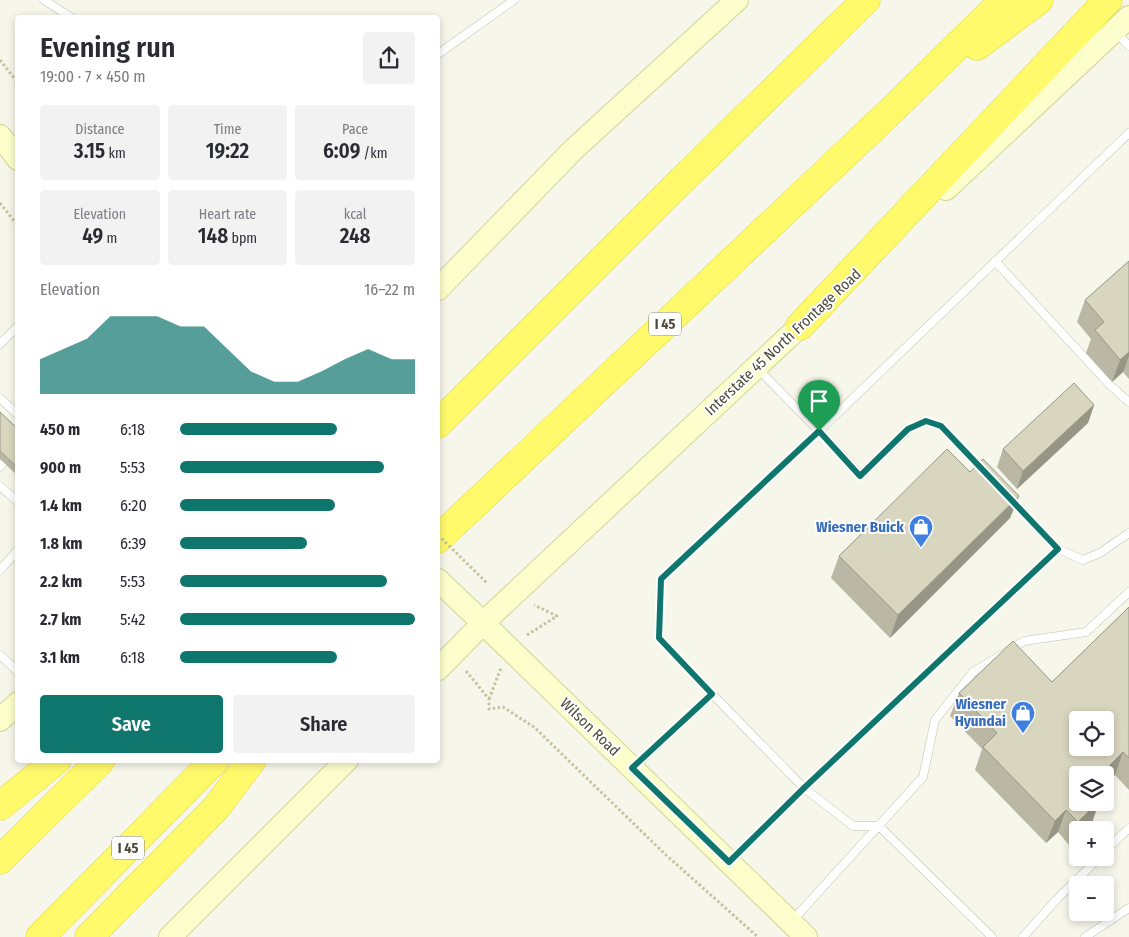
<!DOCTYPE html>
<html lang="en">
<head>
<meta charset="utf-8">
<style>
	body { margin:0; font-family:"Fira Sans Condensed",sans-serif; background:#f2f2f3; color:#2b2b33; height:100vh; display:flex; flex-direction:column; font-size:19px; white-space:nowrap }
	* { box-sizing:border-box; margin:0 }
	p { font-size:16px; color:#7c7c81 }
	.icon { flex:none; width:28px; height:28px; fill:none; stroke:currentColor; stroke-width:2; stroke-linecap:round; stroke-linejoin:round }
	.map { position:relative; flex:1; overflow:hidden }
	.panel { position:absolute; left:15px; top:15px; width:425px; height:748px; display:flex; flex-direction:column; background:#fff; border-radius:5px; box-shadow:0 2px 8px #0003 }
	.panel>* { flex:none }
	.buttons { position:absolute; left:1069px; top:711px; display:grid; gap:10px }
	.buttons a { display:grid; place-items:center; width:45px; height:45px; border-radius:5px; background:#fff; box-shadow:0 2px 8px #0003; font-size:25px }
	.pin { position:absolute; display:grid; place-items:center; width:42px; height:42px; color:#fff; margin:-51px -21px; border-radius:50% 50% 50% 0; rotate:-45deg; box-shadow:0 0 5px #0007 }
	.pin .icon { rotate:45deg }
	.round { display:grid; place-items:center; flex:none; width:52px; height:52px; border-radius:5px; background:#f2f2f3 }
	.overview { display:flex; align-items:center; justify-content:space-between; height:85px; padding:0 25px }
	h1 { font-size:28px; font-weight:600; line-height:38px }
	.stats { display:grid; grid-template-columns:repeat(3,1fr); gap:8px; height:85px; padding:5px 25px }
	.stats div { display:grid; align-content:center; border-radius:5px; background:#f2f2f3; text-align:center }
	.stats b { font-size:21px; font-weight:600 }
	.stats small { font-size:14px; font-weight:400 }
	.stats p { font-size:14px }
	.chart { height:140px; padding:10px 25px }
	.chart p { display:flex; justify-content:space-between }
	.chart svg { width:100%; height:90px; margin-top:5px; fill:#0f766e; opacity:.7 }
	.button { display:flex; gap:10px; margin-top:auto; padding:10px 25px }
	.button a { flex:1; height:58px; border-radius:5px; background:#0f766e; color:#fff; font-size:20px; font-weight:600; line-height:58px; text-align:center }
	.button a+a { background:#f2f2f3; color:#2b2b33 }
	ul { padding:0 25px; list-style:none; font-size:16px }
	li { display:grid; grid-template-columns:80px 60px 1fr; align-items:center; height:38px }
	li i { height:12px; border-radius:6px; background:#0f766e }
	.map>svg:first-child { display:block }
</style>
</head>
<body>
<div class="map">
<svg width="1129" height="937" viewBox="0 0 1129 937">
	<rect width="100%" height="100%" fill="#f6f6ea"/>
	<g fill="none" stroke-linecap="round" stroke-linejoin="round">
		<defs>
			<path id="lane" d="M 44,0 L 72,18
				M 1115,31 L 1129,46
				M 438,54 L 514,0
				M 995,261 L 1110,385 L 1129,402
				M 0,344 L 18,326
				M 0,398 L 18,415
				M 0,467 L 4,462
				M 984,471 L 941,426 L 926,421 L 909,429 L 861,475 L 819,431 L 1129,133
				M 0,486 L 18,502
				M 1058,549 L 1083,560 L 1100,553 L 1129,533
				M 0,570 L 18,550
				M 0,655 L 18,672
				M 712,694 L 659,638 L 661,579 L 819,431 L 757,368
				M 634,767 L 712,694 L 804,788 L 730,861
				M 1105,851 L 1129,828
				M 792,921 L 923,777 L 935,720 L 973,672 L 1024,641 L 1086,632 L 1129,592
				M 992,937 L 879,826 L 853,826 L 804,788 L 1058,549 L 1009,498
				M 1023,937 L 1057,899 L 1099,858
				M 1085,937 L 1129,908"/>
			<path id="secondary" d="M 0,136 L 18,159
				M 946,189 L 1129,17
				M 438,289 L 573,150 L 737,0
				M 438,580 L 483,623 L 806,937
				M 438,669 L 483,623 L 813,314
				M 0,720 L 18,703
				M 170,937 L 347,760"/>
			<path id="highway" d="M 977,46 L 1039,0
				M 800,326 L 1108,0
				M 438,424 L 673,189 L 866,0
				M 438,539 L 892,110 L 1004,0
				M 0,806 L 57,760
				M 0,860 L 101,760
				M 40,937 L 215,760
				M 89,937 L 216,808 L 252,760"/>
		</defs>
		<!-- lane casing -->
		<use href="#lane" stroke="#c2c1ac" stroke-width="9"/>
		<!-- secondary casing -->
		<use href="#secondary" stroke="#d3d496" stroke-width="24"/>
		<!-- highway casing -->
		<use href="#highway" stroke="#e7d933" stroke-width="29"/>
		<!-- path -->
		<path stroke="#c5c29c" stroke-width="3" stroke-dasharray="2.5 2.5" stroke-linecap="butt" d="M 0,60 L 18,83
			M 0,203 L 18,226
			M 527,635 L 557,616 L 534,605
			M 466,671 L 489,699 L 489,709 L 503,707 L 534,727 L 666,855 L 758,937
			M 489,699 L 501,668"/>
		<!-- lane -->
		<use href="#lane" stroke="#fff" stroke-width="8"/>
		<!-- secondary -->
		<use href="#secondary" stroke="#fcffcb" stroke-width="22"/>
		<!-- highway -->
		<use href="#highway" stroke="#fff96c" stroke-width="28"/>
		<!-- path-bridge -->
		<path stroke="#c5c29c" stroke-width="3" stroke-dasharray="2.5 2.5" stroke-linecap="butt" d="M 438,535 L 488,584"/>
	</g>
	<!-- wall -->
	<path fill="#bab8a4" d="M 1129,261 L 1129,379 L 1123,372 L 1112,382 L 1086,353 L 1091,339 L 1077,322 L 1085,300 Z
		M 1094,405 L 1088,423 L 1017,489 L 997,467 L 1003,449 Z
		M 0,412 L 18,429 L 18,476 L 0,459 Z
		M 970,472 L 1019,496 L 1010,518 L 890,638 L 831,578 L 839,556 Z
		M 1129,607 L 1129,790 L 1115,775 L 1105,785 L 1105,775 L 1078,775 L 1092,823 L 1084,830 L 1078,830 L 1078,837 L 1069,845 L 1058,832 L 1046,843 L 975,770 L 982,749 L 950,716 L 959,693 L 1052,682 Z"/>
	<!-- shaded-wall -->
	<path fill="#979686" d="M 1129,352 L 1129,356 L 1123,372 L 1112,382 L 1120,360 Z
		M 1094,405 L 1088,423 L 1017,489 L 1023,471 Z
		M 1019,496 L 1010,518 L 890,638 L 898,615 Z
		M 1123,752 L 1115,775 L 1105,785 L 1105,775 L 1100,775 Z
		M 1098,802 L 1099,802 L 1092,823 L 1084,830 L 1078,830 L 1078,837 L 1069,845 L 1078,822 Z
		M 1066,810 L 1058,832 L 1046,843 L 1055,821 Z"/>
	<!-- building -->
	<path fill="#d8d6bf" stroke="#979686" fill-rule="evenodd" d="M 1129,261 L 1129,352 L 1120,360 L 1095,330 L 1104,322 L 1085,300 Z
		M 1074,383 L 1094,405 L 1023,471 L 1003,449 Z
		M 0,412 L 18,429 L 18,468 L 0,451 Z
		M 947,449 L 970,472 L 983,459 L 1019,496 L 898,615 L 839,556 Z
		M 1129,607 L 1129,758 L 1123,752 L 1100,775 L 1078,775 L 1078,802 L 1098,802 L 1078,822 L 1066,810 L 1055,821 L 983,747 L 997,733 L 959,693 L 1013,641 L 1052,682 ZM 1078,720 L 1105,720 L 1105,748 L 1078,748 Z"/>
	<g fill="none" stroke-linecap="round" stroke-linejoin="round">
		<defs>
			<path id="route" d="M 926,421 L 941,426 L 1058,549 L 804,788 L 729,862 L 632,768 L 712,694 L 659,638 L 661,579 L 819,431 L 860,476 L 908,429 Z"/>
		</defs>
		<!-- route casing -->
		<use href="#route" stroke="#fff" stroke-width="10"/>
		<!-- route -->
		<use href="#route" stroke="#0f766e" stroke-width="6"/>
	</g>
	<!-- icons -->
	<defs>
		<symbol id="shop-pin" viewBox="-11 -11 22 30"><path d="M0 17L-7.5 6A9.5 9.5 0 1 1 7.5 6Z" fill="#3f7fe0" stroke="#fff"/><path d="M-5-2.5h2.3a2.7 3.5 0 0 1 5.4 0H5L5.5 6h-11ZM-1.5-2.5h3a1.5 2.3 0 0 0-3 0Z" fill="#fff"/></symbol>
	</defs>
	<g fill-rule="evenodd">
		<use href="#shop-pin" x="907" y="513" width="28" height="38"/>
		<use href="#shop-pin" x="1009" y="699" width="28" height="38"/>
	</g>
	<g text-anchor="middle" stroke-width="4" stroke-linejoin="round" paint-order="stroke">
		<!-- shield labels -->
		<g fill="#fff" stroke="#818073" stroke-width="1">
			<rect x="649" y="312.5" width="32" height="23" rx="4"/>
			<rect x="112" y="836.5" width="32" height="23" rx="4"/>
		</g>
		<g font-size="14" font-weight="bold" fill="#4b4937">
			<text x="665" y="329">I 45</text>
			<text x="128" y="853">I 45</text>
		</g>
		<!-- street labels -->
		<g font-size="15" fill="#4b4937" stroke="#fff">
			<text transform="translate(783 342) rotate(-43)" y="5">Interstate 45 North Frontage Road</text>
			<text transform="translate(590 727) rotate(44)" y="5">Wilson Road</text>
		</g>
		<!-- shop labels -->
		<g font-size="15" font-weight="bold" fill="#366cbe" stroke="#fff" text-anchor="end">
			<text x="904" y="532">Wiesner Buick</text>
			<text x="1006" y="709">Wiesner<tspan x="1006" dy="17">Hyundai</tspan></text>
		</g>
	</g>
</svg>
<div class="buttons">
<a><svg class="icon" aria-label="locate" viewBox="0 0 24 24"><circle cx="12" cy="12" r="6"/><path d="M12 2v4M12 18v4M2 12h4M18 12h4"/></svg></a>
<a><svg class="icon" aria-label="layers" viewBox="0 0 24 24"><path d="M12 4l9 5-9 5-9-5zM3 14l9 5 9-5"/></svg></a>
<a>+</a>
<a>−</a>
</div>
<div class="pin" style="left:819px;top:431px;background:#1e9e55"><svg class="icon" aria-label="arrive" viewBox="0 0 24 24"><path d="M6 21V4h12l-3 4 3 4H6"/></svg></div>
<section class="panel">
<div class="overview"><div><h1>Evening run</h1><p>19:00 · 7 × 450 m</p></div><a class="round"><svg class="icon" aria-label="share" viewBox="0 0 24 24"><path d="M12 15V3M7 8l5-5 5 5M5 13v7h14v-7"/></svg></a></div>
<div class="stats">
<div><p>Distance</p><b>3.15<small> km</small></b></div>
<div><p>Time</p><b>19:22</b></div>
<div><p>Pace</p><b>6:09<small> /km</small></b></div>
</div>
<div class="stats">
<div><p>Elevation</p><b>49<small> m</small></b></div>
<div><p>Heart rate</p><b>148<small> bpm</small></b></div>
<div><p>kcal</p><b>248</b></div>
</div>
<div class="chart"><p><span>Elevation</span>16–22 m</p>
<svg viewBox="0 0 160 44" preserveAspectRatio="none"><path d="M0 44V27L10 22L20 17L30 6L40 6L50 6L60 11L70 11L80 22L90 33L100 38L110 38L120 33L130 27L140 22L150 27L160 27V44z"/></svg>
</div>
<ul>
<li><b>450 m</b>6:18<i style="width:67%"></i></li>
<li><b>900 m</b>5:53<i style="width:87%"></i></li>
<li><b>1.4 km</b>6:20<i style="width:66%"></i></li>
<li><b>1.8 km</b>6:39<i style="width:54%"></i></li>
<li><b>2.2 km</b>5:53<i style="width:88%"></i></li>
<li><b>2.7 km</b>5:42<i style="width:100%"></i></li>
<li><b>3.1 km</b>6:18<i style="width:67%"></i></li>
</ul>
<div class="button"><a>Save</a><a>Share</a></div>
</section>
</div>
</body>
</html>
